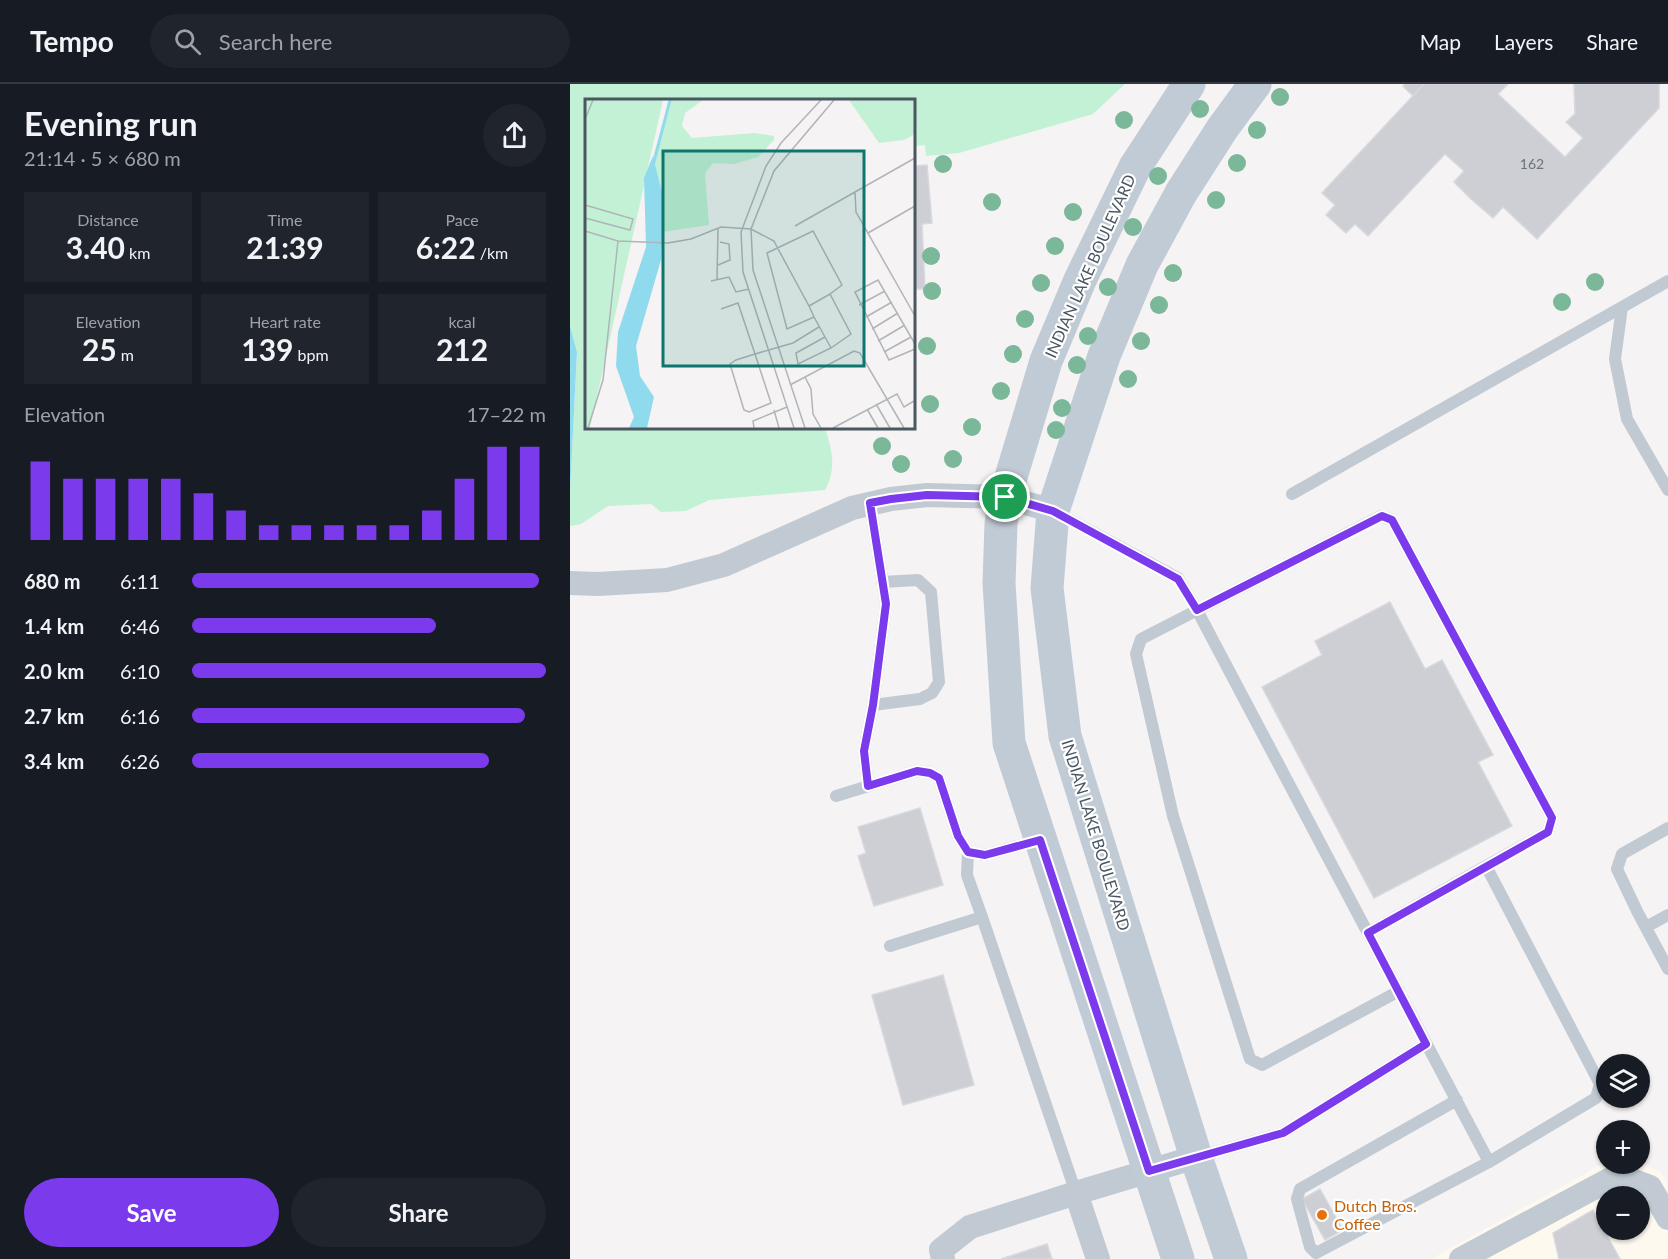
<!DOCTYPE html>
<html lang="en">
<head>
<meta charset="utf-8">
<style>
	body { margin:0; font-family:Lato,sans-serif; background:#20242c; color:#f1f3f6; height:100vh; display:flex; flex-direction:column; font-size:22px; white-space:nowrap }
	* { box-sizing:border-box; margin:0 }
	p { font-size:20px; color:#9ea1a6 }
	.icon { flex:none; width:33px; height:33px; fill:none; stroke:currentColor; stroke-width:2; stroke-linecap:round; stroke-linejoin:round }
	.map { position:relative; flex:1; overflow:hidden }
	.side { display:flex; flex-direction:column; background:#171b24; width:570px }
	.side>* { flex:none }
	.controls { position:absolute; left:1026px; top:970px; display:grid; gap:12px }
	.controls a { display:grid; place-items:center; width:54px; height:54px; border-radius:50%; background:#171b24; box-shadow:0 2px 4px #0004; font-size:30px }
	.pin { position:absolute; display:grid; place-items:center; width:51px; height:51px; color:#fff; margin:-26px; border:3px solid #fff; border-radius:50%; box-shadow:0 2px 6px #0007 }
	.round { display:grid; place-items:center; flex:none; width:63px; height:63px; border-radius:32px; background:#20242c }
	.head { display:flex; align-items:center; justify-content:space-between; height:102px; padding:0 24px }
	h1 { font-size:33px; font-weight:700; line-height:45px }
	.figures { display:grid; grid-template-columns:repeat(3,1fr); gap:9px; height:102px; padding:6px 24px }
	.figures div { display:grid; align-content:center; border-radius:0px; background:#20242c; text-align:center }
	.figures b { font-size:30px; font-weight:700 }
	.figures small { font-size:16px; font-weight:400 }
	.figures p { font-size:16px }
	.chart { height:168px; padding:12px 24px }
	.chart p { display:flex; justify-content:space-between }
	.chart svg { width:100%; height:108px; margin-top:6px; stroke:#7c3aed; stroke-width:6 }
	.action { display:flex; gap:12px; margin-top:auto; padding:12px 24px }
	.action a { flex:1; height:69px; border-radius:36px; background:#7c3aed; color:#fff; font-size:24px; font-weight:700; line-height:69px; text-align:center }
	.action a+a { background:#20242c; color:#f1f3f6 }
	ul { padding:0 24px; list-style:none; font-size:20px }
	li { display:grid; grid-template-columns:96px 72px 1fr; align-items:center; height:45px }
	li i { height:15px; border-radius:8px; background:#7c3aed }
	header { display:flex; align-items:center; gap:36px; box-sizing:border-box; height:84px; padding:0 30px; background:#171b24; border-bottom:2px solid #363941 }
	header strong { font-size:28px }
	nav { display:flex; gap:33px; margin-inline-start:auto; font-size:21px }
	.search { width:420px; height:54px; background:#20242c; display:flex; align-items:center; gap:15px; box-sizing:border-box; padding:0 21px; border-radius:33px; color:#9ea1a6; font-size:22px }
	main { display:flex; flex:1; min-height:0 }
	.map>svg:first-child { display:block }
</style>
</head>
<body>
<header>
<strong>Tempo</strong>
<div class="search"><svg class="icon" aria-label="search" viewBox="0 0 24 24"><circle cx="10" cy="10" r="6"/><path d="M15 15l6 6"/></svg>Search here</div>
<nav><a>Map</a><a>Layers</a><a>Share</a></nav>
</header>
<main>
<section class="side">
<div class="head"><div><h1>Evening run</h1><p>21:14 · 5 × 680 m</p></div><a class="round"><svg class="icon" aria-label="share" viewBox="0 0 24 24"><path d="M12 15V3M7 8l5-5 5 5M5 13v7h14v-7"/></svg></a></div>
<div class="figures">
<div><p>Distance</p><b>3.40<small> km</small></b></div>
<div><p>Time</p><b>21:39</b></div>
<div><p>Pace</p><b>6:22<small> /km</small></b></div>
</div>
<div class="figures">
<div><p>Elevation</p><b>25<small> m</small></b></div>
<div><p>Heart rate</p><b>139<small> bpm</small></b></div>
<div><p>kcal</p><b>212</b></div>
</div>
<div class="chart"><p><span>Elevation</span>17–22 m</p>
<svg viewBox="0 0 160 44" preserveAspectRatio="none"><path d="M5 44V12M15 44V19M25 44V19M35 44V19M45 44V19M55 44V25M65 44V32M75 44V38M85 44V38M95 44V38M105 44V38M115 44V38M125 44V32M135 44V19M145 44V6M155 44V6"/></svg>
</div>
<ul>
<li><b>680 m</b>6:11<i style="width:98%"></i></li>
<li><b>1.4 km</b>6:46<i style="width:69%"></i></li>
<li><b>2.0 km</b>6:10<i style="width:100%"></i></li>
<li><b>2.7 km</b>6:16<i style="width:94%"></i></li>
<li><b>3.4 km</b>6:26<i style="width:84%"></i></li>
</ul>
<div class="action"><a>Save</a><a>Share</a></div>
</section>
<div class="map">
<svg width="1098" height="1175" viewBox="0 0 1098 1175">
	<rect width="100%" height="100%" fill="#f5f3f3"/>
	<!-- commercial -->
	<path fill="#fdf9ef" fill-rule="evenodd" d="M 1036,1078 L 1036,1080 L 1070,1080 L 1070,1079 L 1091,1088 L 1098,1100 L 1098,1175 L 861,1175 ZM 1036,1113 L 1070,1113 L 1070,1146 L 1036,1146 Z"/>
	<!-- green -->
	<path fill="#c3f1d5" d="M 0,0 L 555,0 L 523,30 L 389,69 L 356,72 L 355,61 L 344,62 L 344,16 L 16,16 L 16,344 L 255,344 C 262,365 267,385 255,406 L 139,416 L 116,427 L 91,428 L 81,420 L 38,422 L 11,440 L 0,442 L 0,407 L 7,268 L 0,242 Z"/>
	<!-- water -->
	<path fill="#90daee" d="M 0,242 L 7,268 L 0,407 Z"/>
	<!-- building -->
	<path fill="#cdcfd5" stroke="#d7d9de" stroke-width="1.5" d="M 835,0 L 854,0 L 843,12 L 833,2 Z
		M 854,0 L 938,0 L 928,10 L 995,73 L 1013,54 L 996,38 L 1005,30 L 1004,0 L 1089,0 L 1089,24 L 967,155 L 933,123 L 923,134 L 901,115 L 884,98 L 894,87 L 875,70 L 798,152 L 785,140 L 776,149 L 756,131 L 765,121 L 752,109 Z
		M 357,81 L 362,139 L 352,140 L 355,205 L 344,205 L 344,82 Z
		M 820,518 L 855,585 L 872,576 L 923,671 L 908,678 L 942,742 L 804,814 L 692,603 L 752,571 L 745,557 Z
		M 350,724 L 373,801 L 304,822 L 288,772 L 296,769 L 288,743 Z
		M 373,891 L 404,1001 L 333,1021 L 302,911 Z
		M 750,1105 L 773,1146 L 755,1156 L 732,1115 Z
		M 1023,1126 L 1050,1175 L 989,1175 L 983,1149 Z
		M 477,1160 L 482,1175 L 431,1175 Z"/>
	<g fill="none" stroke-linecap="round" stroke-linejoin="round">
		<!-- lane -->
		<path stroke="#c1cad2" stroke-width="12" d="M 1052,223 L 1045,275 L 1057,335 L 1098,406
			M 722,410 L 1098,197
			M 485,428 L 608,494 L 627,526 C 724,710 822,894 919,1078 L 746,1169 L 740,1163 L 727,1115 L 730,1105 L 887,1016
			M 303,621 L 350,615 L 362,609 L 369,598 L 361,508 L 348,496 L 312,498
			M 298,702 L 294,667 L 303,621 L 316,520 L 300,419
			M 266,712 L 347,687 L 360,689 L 369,694 L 388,752 L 398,768 L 415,771 L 469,756
			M 1098,744 L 1052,770 L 1047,785 L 1068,829 L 1098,885
			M 398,768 L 397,791 L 412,833
			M 1076,843 L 1098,831
			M 798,849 L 916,782 L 1030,1000 L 1026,1014 L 919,1078
			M 320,862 L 412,833 L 506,1109
			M 829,907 L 692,981 L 680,975 L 603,732 L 566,570 L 571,555 L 811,432 L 822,436 L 982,734 L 978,748 L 916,782
			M 628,1073 L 713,1049 L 856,960"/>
		<!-- street -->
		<path stroke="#c1cad2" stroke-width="24" d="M 0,499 L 28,500 L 97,496 L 154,481 L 282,424 L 321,415 L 357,411 L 435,413 L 483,427
			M 506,1109 L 528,1175
			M 373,1175 L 371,1166 L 400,1143 L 506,1109 L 626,1073
			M 891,1175 L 1048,1091 L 1080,1103 L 1098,1134"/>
		<!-- secondary -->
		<path stroke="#c1cbd6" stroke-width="33" d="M 608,1175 L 439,659 L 429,499 L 431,440 L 435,413 L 476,277 L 510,196 L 565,83 L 619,0
			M 661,1175 L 626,1073 L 495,652 L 477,504 L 483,427 L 534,272 L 572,181 L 611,109 L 652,45 L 685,0"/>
	</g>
	<!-- trees -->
	<g fill="#7bb799">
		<circle cx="710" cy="13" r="9"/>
		<circle cx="630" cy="25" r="9"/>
		<circle cx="554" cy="36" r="9"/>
		<circle cx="687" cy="46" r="9"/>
		<circle cx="667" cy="79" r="9"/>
		<circle cx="373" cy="80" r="9"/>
		<circle cx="588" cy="92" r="9"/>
		<circle cx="646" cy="116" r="9"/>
		<circle cx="422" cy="118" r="9"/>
		<circle cx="503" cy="128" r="9"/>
		<circle cx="563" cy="143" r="9"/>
		<circle cx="485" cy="162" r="9"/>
		<circle cx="361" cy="172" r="9"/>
		<circle cx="603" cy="189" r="9"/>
		<circle cx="1025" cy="198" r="9"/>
		<circle cx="471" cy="199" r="9"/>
		<circle cx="538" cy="203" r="9"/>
		<circle cx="362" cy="207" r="9"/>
		<circle cx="992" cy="218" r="9"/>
		<circle cx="589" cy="221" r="9"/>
		<circle cx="455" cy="235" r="9"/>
		<circle cx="518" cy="252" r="9"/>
		<circle cx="571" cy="257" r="9"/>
		<circle cx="357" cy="262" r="9"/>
		<circle cx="443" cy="270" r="9"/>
		<circle cx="507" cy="281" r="9"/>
		<circle cx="558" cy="295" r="9"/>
		<circle cx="431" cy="307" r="9"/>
		<circle cx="360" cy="320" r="9"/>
		<circle cx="492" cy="324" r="9"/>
		<circle cx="402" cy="343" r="9"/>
		<circle cx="486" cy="346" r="9"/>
		<circle cx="312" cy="362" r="9"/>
		<circle cx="383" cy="375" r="9"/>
		<circle cx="331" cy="380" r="9"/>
	</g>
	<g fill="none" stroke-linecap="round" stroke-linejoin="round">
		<defs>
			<path id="route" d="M 357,411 L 435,413 L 483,427 L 608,495 L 627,526 L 812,432 L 822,436 L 982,734 L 978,748 L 798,849 L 856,960 L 713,1049 L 579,1087 L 470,756 L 415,771 L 398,768 L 388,752 L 369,694 L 360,689 L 347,687 L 298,702 L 294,667 L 303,621 L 316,520 L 300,419 L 321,415 Z"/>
		</defs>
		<!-- route casing -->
		<use href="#route" stroke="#fff" stroke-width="12"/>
		<!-- route -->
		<use href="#route" stroke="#7c3aed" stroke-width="8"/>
	</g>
	<!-- markers -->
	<circle fill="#e8710a" stroke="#fff" stroke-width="2" cx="752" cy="1131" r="6"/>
	<g text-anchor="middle" stroke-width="4.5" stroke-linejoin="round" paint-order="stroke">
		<!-- number labels -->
		<g font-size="14" fill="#6b747e">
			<text x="962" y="85">162</text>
		</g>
		<!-- street labels -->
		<g font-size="16" fill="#4a5661" stroke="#fff">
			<text transform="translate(520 182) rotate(-66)" y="6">INDIAN LAKE BOULEVARD</text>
			<text transform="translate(526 751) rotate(73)" y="6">INDIAN LAKE BOULEVARD</text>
		</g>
		<!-- food labels -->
		<g font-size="16" fill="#c56008" stroke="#fff" text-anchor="start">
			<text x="764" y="1128">Dutch Bros.<tspan x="764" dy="18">Coffee</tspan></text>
		</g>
	</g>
	<!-- overview -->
	<g transform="translate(15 15)">
		<rect width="330" height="330" fill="#f5f3f3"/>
		<path d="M 0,1 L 78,1 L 5,329 L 0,329 ZM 85,1 L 118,1 L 100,14 L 97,27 L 107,39 L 170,34 L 189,37 L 189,41 L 173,58 L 149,65 L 128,64 L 120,74 L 124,126 L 77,133 L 79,101 L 68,57 ZM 264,1 L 330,1 L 330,35 L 319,41 L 294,44 Z" fill="#c3f1d5"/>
		<path d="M 68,57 L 79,101 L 76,161 L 51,247 L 55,277 L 69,298 L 62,329 L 44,329 L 49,318 L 31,267 L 33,233 L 61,148 L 59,79 Z" fill="#90daee"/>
		<path fill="none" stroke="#90daee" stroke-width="3" d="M 68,67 L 85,1"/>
		<path fill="none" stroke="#b1b4b9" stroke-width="1.5" d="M 1,18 L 8,1M 270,93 L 271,113 L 330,217M 0,106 L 48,120 L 45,131 L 0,119M 210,127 L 330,59M 0,132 L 33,142 L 83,144 L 106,140 L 136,128 L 166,130 L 189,142 L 192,148 L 224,207 L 229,218 L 240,238 L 246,249 L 213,265 L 211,254 L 240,238M 283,134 L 330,107M 133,166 L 145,161 L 144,145 L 135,143M 132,180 L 133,129M 126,182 L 144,178 L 151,193 L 164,190M 274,206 L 300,192M 224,207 L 245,195 L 266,235 L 246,249M 136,210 L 153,204 L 170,255 L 186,304 L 164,313 L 159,311 L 145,265 L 151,261 L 170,255 L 208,244 L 234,228M 229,218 L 202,230 L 182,154 L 228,132 L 257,186 L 245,195M 281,218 L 307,203M 287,230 L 313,214M 293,242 L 320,226M 330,245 L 293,181 L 270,193 L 304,261 L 330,250M 299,253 L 326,238M 220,278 L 226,290 L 228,315 L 236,329M 205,286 L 269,252 L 275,254 L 319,329M 291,305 L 305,329M 282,310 L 293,329M 189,311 L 194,329M 3,329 L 18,281 L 33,142M 169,329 L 168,322 L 202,308M 209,329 L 158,173 L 156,133 L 181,67 L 196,44 L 236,1M 220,329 L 168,171 L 166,130 L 189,72 L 249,1M 248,329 L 312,295 L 319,308 L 329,302"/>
		<path fill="#0f766e" fill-opacity="0.15" stroke="#0f766e" stroke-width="3" d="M 78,52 L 279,52 L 279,267 L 78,267 Z"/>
		<rect width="330" height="330" fill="none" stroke="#4a5661" stroke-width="3"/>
	</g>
</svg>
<div class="controls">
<a><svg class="icon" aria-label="layers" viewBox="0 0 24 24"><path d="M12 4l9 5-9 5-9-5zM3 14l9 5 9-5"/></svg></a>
<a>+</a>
<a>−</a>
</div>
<div class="pin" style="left:435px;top:413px;background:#1e9e55"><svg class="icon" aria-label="arrive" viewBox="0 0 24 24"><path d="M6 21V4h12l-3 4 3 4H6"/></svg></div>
</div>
</main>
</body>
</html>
